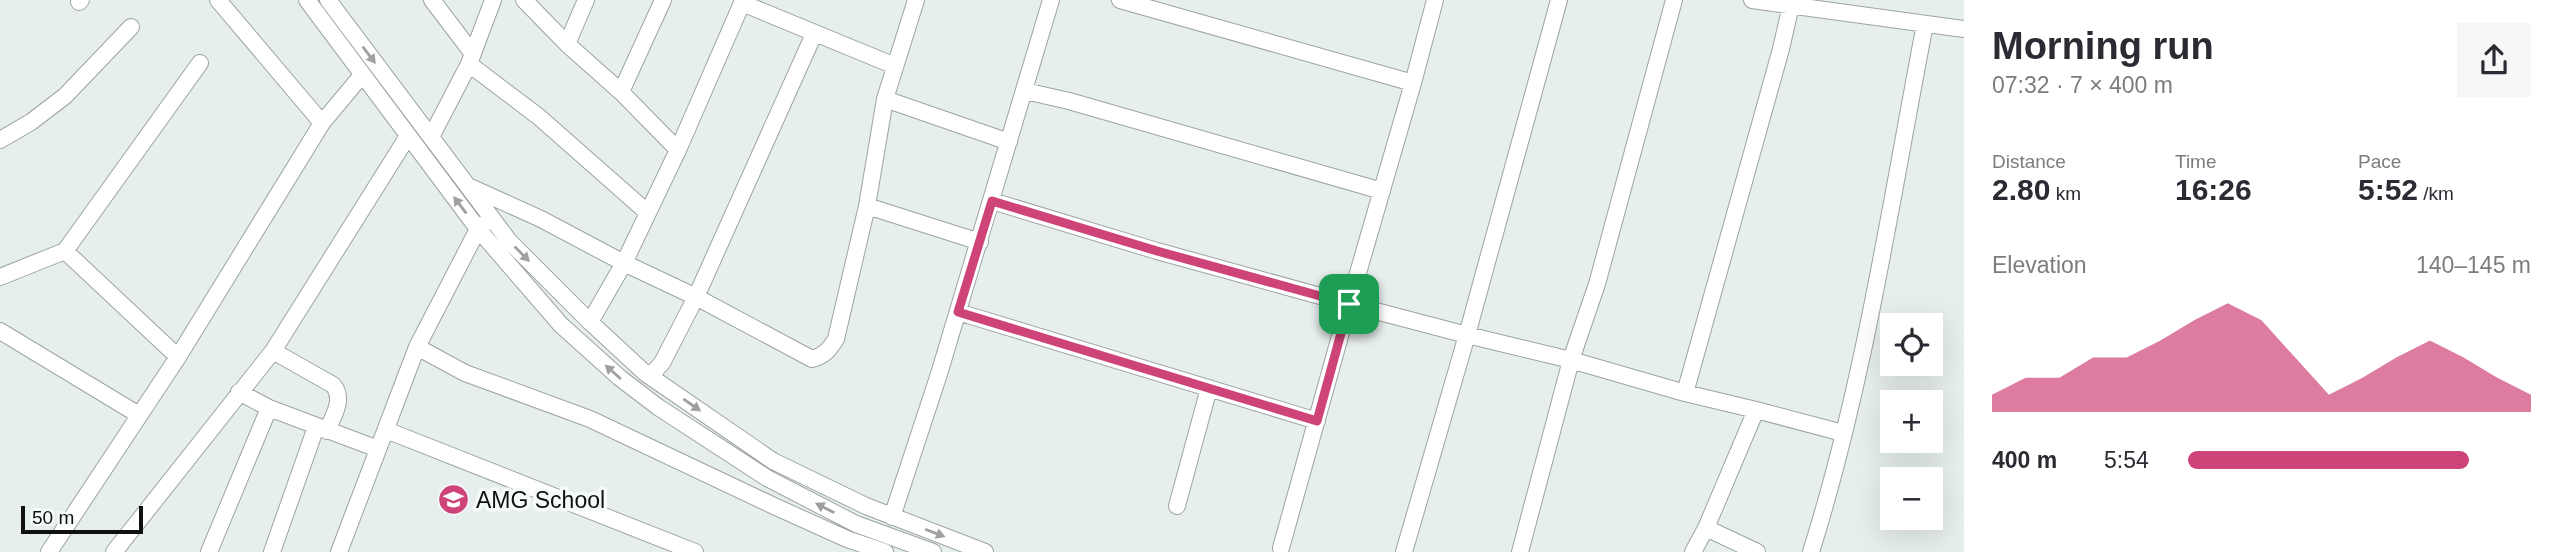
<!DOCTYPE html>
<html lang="en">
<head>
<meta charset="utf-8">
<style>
	body { margin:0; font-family:Arial,sans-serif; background:#f7f7f7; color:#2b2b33; height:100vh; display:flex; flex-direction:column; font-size:26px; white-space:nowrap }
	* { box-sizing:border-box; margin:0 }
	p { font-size:23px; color:#7c7c81 }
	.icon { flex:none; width:38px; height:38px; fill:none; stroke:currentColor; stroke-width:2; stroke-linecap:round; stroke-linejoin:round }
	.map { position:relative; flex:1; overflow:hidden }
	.drawer { display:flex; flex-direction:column; background:#fff; width:595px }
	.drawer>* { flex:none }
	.fabs { position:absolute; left:1880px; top:313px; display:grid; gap:14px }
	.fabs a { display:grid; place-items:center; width:63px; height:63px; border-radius:0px; background:#fff; box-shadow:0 7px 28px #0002; font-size:35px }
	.scale { position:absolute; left:21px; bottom:18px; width:122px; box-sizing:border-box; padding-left:7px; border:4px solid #0f1111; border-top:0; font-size:19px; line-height:24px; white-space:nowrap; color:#0f1111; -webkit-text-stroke:5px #f5fbfb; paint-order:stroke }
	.pin { position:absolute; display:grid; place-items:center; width:60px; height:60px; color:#fff; margin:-30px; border-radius:14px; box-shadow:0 4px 10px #0006 }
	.round { display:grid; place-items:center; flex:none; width:74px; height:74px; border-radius:0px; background:#f7f7f7 }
	.summary { display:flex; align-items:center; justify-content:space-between; height:119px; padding:0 28px }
	h1 { font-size:38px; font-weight:600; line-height:52px }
	.figures { display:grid; grid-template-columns:repeat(3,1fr); gap:10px; height:119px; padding:7px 28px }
	.figures div { display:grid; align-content:center }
	.figures b { font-size:30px; font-weight:600 }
	.figures small { font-size:19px; font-weight:400 }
	.figures p { font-size:19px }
	.chart { height:196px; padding:14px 28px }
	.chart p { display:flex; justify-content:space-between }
	.chart svg { width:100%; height:126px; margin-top:7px; fill:#cf4478; opacity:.7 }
	ul { padding:0 28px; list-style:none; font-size:23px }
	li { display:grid; grid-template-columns:112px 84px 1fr; align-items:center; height:52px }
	li i { height:18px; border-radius:9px; background:#cf4478 }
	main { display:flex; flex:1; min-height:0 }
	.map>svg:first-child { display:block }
</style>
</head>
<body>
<main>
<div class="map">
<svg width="1964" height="552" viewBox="0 0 1964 552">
	<rect width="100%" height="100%" fill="#e7eeee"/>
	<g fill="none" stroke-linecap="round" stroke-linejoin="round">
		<defs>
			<path id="minor" d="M 218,0 L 322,123
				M 307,0 L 478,229 L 561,325 L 620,378 L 658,407 L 767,478 L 856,524 L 933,552
				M 328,0 L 509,241 L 590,322 L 645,373 L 773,461 L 866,506 L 985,552
				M 432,0 L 473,54
				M 524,0 L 567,44
				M 586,0 L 567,44 L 621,92 L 678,150
				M 916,0 L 885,99 L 1009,142
				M 1120,0 L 1413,83
				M 1559,0 L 1467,335 L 1571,360 L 1597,284 L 1674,0
				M 1752,0 L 1964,29
				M 79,2 L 81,0
				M 814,34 L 696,297 L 624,263 L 678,150 L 742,3 L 895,66
				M 469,64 L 493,0
				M 1025,91 L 1069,101 L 1382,191
				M 621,92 L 663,0
				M 885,99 L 867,206 L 980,242
				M 431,137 L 469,64 L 539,117 L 648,213
				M 0,140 L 31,122 L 65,96 L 131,27
				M 468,186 L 541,219 L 624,263 L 590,322
				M 992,201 L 1157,251 L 1349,304 L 1281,548
				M 65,251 L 200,63
				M 0,277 L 65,251 L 178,357
				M 958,312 L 1317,421
				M 0,331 L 139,415
				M 417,347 L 465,373 L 590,419 L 774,506 L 847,539 L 885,552
				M 273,351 L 333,385 C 345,399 333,416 327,431
				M 650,376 L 662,363 L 696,297 L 812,359 C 824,356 829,350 836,339 L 867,206
				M 239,392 L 269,408
				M 1756,410 L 1685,393 L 1781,49 L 1791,5
				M 386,430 L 695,552
				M 1177,506 L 1209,388
				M 892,517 L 939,374 L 1051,0
				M 49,552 L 178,357 L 322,123 L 362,75
				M 114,552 L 273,351 L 408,136
				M 209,552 L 269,408 L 378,449
				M 272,552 L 316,427
				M 339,552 L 417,347 L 478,229 L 485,223
				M 1404,552 L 1467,335 L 1349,304 L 1413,83 L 1435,0
				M 1520,552 L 1571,360 L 1685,393
				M 1693,552 L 1706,528
				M 1757,552 L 1706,528 L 1756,410 L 1843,433
				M 1811,552 C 1865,380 1891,200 1925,24"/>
		</defs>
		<!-- minor casing -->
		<use href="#minor" stroke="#9da3a3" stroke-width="18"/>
		<!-- minor -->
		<use href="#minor" stroke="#fff" stroke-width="16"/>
	</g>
	<!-- one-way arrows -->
	<defs><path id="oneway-solid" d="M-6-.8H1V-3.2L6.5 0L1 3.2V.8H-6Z" transform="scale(1.75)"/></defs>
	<g fill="#9fa0a0">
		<use href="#oneway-solid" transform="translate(369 55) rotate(53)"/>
		<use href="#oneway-solid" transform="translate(460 205) rotate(-127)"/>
		<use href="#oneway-solid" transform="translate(522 254) rotate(45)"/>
		<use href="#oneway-solid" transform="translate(613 372) rotate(-138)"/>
		<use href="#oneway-solid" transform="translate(692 405) rotate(35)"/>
		<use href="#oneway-solid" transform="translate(825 508) rotate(-153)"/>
		<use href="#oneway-solid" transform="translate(935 533) rotate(21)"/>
	</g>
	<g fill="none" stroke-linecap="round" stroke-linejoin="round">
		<defs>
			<path id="route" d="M 992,201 L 1157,251 L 1349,304 L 1317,421 L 958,312 Z"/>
		</defs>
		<!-- route casing -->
		<use href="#route" stroke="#fff" stroke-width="14"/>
		<!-- route -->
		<use href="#route" stroke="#cf4478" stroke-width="9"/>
	</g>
	<!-- icons -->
	<defs>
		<symbol id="school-disc" viewBox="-11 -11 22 22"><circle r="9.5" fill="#cf4478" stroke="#f5fbfb"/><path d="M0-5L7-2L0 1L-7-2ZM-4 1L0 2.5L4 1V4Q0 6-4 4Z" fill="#fff"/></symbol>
	</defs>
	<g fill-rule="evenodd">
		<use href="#school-disc" x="436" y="482" width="35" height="35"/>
	</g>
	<g text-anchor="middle" stroke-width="7" stroke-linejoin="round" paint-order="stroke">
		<!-- poi labels -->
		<g font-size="23" fill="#0f1111" stroke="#f5fbfb" text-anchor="start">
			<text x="476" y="508">AMG School</text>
		</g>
	</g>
</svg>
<div class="fabs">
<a><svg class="icon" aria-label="locate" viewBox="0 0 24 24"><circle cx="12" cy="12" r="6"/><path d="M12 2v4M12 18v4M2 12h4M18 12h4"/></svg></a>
<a>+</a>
<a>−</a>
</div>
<div class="scale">50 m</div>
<div class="pin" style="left:1349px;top:304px;background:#1e9e55"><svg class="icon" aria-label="arrive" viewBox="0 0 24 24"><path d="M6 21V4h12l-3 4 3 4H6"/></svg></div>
</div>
<section class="drawer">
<div class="summary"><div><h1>Morning run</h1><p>07:32 · 7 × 400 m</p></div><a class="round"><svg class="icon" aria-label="share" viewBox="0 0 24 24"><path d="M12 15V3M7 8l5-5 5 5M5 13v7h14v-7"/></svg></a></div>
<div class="figures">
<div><p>Distance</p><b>2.80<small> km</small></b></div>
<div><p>Time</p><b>16:26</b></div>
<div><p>Pace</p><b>5:52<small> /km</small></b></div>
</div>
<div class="chart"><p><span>Elevation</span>140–145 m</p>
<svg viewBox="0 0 160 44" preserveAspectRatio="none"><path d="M0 44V38L10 32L20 32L30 25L40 25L50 19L60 12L70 6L80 12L90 25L100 38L110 32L120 25L130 19L140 25L150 32L160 38V44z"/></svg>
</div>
<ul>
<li><b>400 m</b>5:54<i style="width:82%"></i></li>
</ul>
</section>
</main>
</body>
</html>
